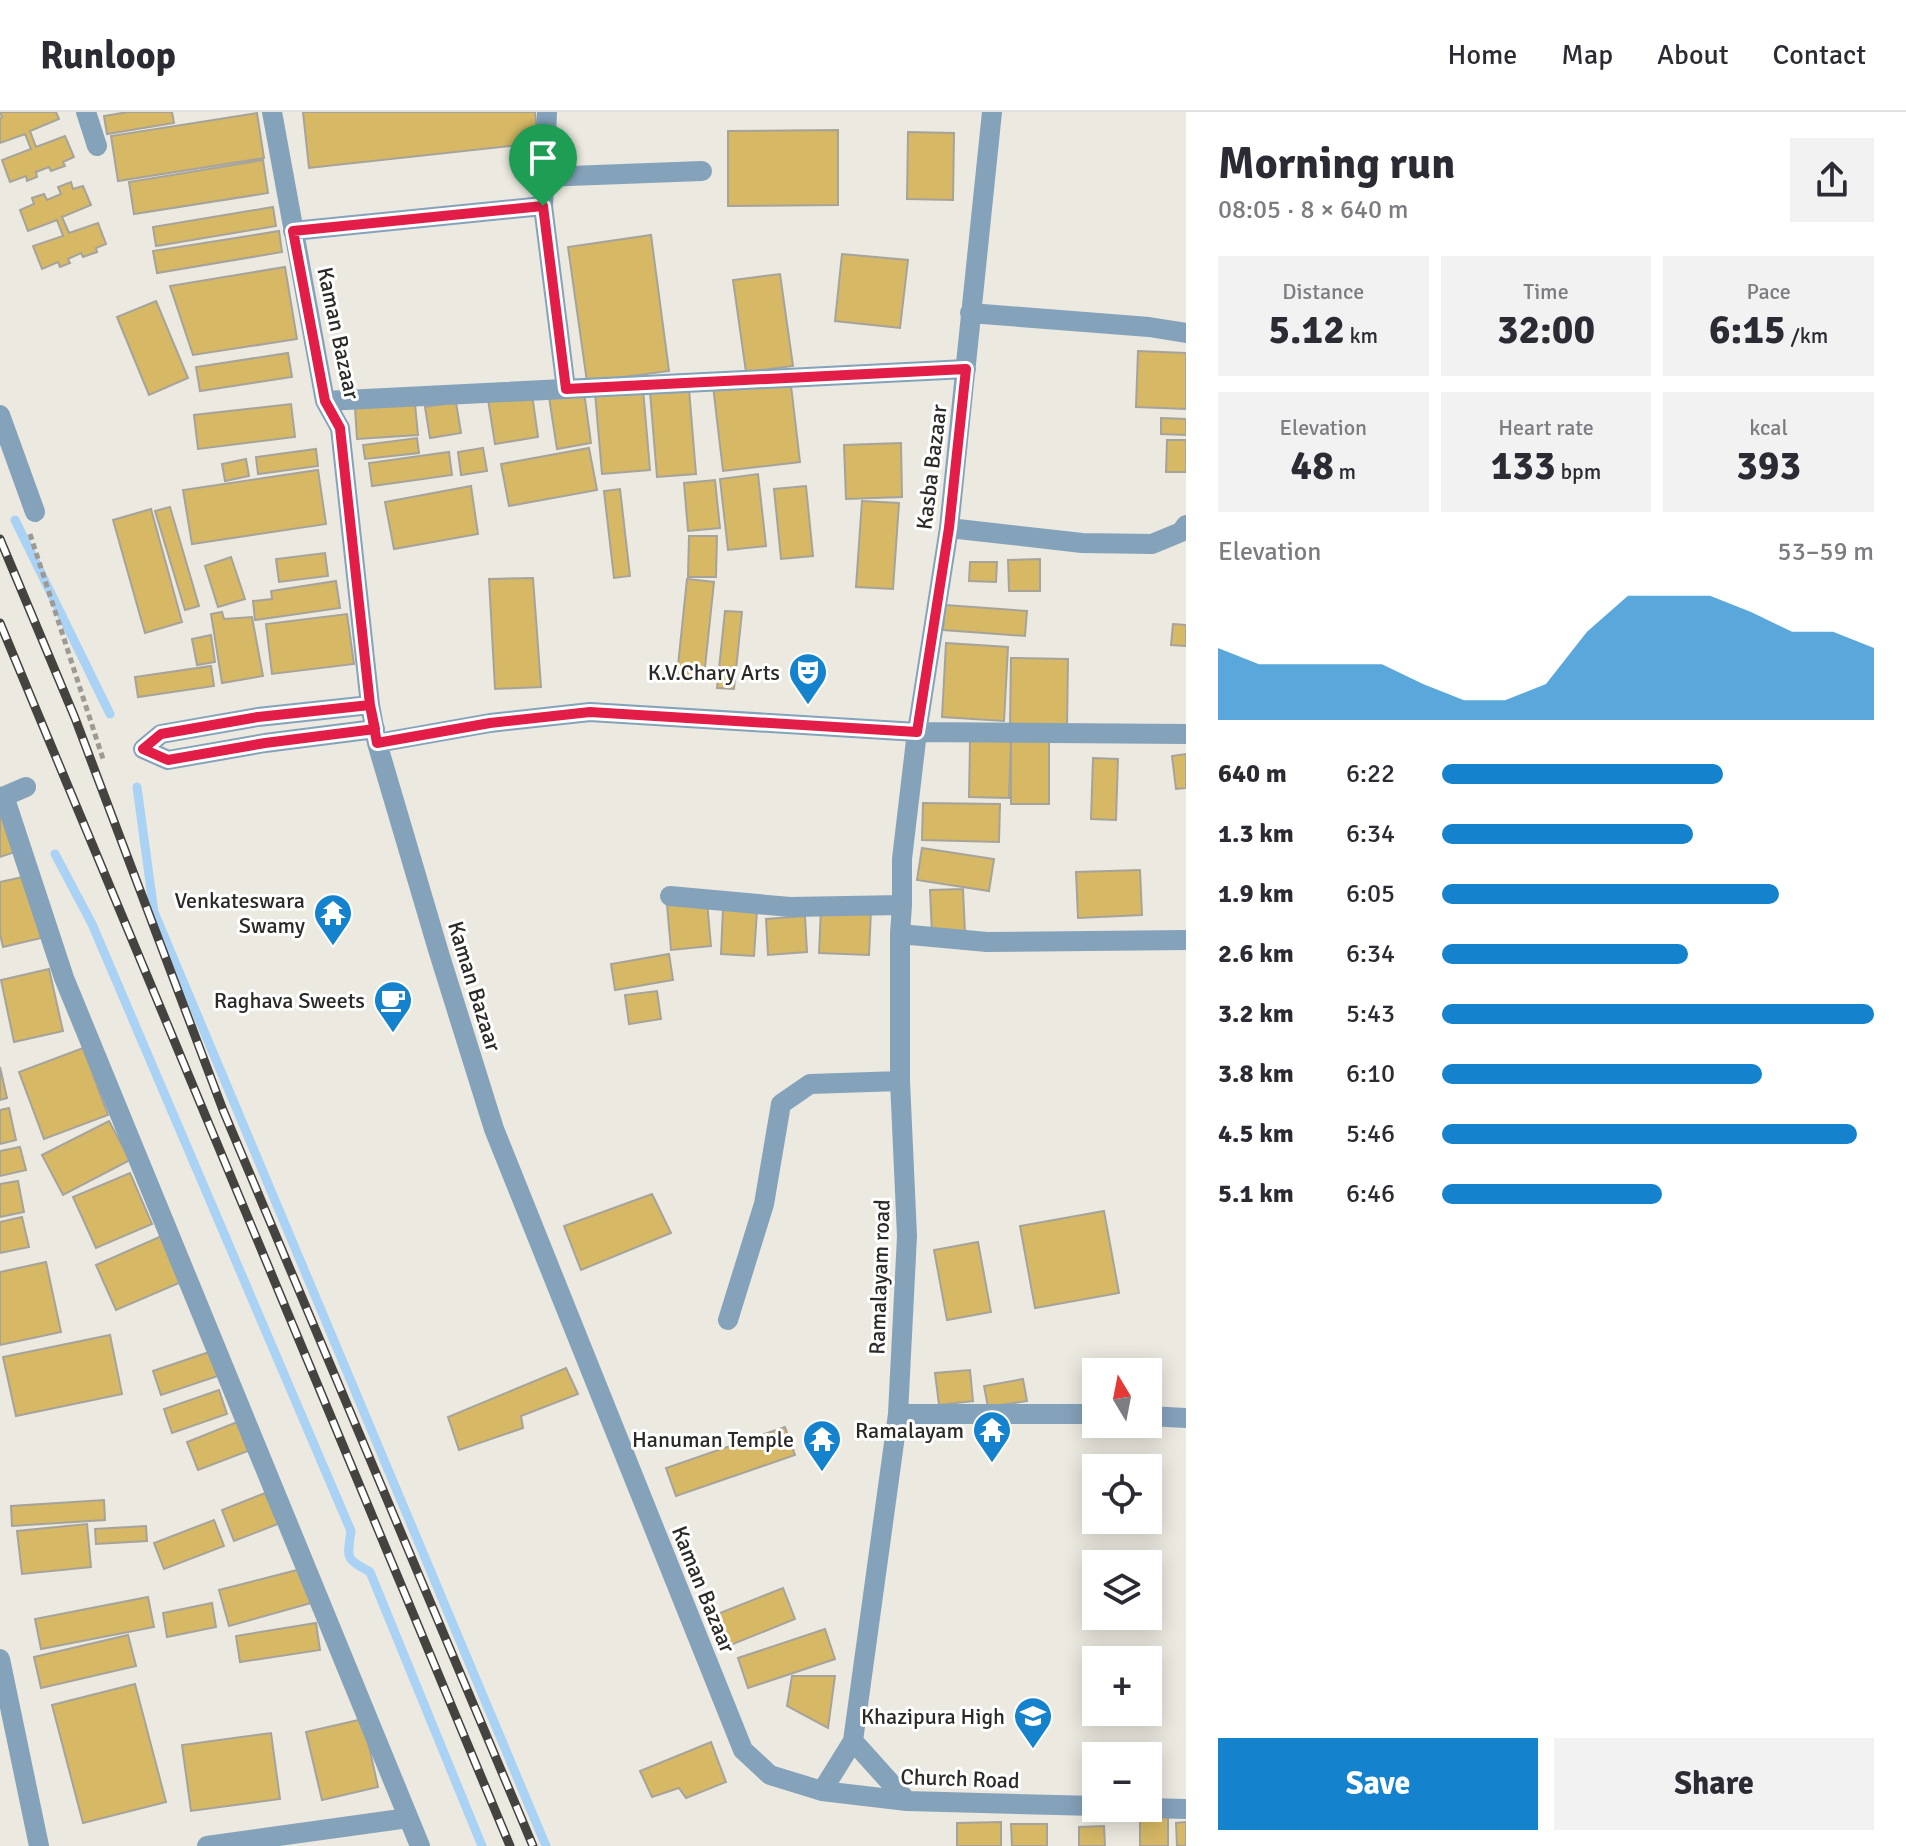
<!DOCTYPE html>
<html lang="en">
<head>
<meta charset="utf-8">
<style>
	body { margin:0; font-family:Signika,sans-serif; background:#f2f2f3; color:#2b2b33; height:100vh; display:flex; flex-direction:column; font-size:30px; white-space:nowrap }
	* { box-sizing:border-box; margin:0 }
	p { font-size:26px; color:#7c7c81 }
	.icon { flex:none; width:44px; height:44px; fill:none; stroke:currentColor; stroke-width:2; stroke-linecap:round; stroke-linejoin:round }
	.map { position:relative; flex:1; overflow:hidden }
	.sheet { display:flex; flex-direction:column; background:#fff; width:720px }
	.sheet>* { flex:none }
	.needle { width:52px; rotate:350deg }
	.fabs { position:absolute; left:1082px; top:1246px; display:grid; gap:16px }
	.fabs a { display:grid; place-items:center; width:80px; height:80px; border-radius:0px; background:#fff; box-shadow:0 4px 20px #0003; font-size:40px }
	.pin { position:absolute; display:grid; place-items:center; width:68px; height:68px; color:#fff; margin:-82px -34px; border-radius:50% 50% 50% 0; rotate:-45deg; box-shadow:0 0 8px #0007 }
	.pin .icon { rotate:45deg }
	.round { display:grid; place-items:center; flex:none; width:84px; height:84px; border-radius:0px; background:#f2f2f3 }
	.overview { display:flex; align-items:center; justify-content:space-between; height:136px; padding:0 32px }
	h1 { font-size:44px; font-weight:700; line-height:60px }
	.figures { display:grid; grid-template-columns:repeat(3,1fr); gap:12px; height:136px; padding:8px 32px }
	.figures div { display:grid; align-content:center; border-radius:0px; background:#f2f2f3; text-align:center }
	.figures b { font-size:40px; font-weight:700 }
	.figures small { font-size:22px; font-weight:400 }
	.figures p { font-size:22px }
	.chart { height:224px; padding:16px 32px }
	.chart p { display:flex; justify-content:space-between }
	.chart svg { width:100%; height:144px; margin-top:8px; fill:#1482cc; opacity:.7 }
	.action { display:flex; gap:16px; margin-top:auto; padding:16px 32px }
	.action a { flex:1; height:92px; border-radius:0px; background:#1482cc; color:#fff; font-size:32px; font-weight:700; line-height:92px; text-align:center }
	.action a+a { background:#f2f2f3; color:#2b2b33 }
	ul { padding:0 32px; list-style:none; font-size:26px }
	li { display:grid; grid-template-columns:128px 96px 1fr; align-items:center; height:60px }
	li i { height:20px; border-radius:10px; background:#1482cc }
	header { display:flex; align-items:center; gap:48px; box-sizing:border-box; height:112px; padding:0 40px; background:#fff; border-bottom:2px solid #e1e1e2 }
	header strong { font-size:38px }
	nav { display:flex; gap:44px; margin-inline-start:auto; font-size:28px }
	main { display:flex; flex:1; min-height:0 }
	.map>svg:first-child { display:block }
</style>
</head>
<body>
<header>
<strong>Runloop</strong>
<nav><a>Home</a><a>Map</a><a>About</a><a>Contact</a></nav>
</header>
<main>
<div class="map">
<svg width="1186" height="1734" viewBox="0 0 1186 1734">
	<rect width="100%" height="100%" fill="#ece9e0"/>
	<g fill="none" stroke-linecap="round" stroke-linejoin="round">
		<!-- stream -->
		<path stroke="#aad2f5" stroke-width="9" d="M 15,408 L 110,602
			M 137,675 L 154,800 L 546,1734
			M 55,742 L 92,812 L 351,1419 C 347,1447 345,1446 370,1460 L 482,1734"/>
	</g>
	<!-- building -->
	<path fill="#d6b865" stroke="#a6a39b" stroke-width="2" d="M 0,0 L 56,0 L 59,7 L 30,19 L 36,35 L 65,24 L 74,45 L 63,50 L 65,54 L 51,59 L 49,55 L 36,60 L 37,65 L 27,69 L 26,64 L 10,70 L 2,48 L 31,37 L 25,22 L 0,31 L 0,6 L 2,5 Z
		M 128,0 L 172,0 L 174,11 L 107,22 L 104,4 Z
		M 303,0 L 535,0 L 538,31 L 309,56 Z
		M 257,1 L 264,46 L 118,69 L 111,24 Z
		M 838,18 L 838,93 L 728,94 L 728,19 Z
		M 908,20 L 954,21 L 953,88 L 907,87 Z
		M 263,48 L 268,81 L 134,102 L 129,70 Z
		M 71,70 L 73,77 L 83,74 L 91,93 L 62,105 L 69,121 L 98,111 L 106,132 L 96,136 L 97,140 L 83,145 L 81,141 L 68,147 L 70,151 L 60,155 L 58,150 L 42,157 L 33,134 L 63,124 L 57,108 L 28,119 L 20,98 L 34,92 L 32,86 L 44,82 L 47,88 L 61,82 L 58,75 Z
		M 273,95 L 276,114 L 156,134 L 153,115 Z
		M 279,119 L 282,140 L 157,161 L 153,139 Z
		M 651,123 L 669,259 L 587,270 L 568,135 Z
		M 842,142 L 908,148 L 900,216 L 835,209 Z
		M 285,155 L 297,227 L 193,243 L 170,174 Z
		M 780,162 L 793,254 L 746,260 L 733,168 Z
		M 156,189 L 188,266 L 149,283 L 117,205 Z
		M 1138,239 L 1186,241 L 1186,297 L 1136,295 Z
		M 288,241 L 292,265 L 200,279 L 196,255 Z
		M 790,265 L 800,350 L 723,359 L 713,274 Z
		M 531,275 L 538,325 L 495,332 L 487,281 Z
		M 643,277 L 650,358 L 602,362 L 595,281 Z
		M 689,277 L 696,362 L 657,365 L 650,280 Z
		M 584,280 L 591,331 L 557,337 L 549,285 Z
		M 456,290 L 461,321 L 430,326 L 425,295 Z
		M 291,292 L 295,325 L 198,337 L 194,303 Z
		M 415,292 L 418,323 L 357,327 L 355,296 Z
		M 1161,306 L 1186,307 L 1186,323 L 1161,322 Z
		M 417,326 L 419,341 L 365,347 L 363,333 Z
		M 1167,328 L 1186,328 L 1186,360 L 1166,360 Z
		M 901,331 L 902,385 L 846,387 L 844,333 Z
		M 483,336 L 487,359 L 461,363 L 458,340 Z
		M 589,336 L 597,378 L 509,394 L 501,352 Z
		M 316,337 L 318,354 L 258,362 L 256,345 Z
		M 449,340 L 452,363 L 372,374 L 369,351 Z
		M 246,347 L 249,364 L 225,369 L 222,352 Z
		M 318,358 L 326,412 L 192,432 L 183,378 Z
		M 758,362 L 766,434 L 728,438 L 720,367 Z
		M 715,368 L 720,416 L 688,419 L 684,371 Z
		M 471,374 L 478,422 L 394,437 L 385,390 Z
		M 806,374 L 813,444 L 781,447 L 774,377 Z
		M 620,377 L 630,464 L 614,466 L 604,379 Z
		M 862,389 L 899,391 L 893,477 L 856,475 Z
		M 170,395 L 199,494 L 185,498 L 155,399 Z
		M 151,397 L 182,510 L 145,521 L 113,408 Z
		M 689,424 L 717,424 L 716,465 L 688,465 Z
		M 325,441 L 328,464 L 279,470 L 276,447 Z
		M 231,445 L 245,487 L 218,495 L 205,454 Z
		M 1040,447 L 1040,479 L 1009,479 L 1008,448 Z
		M 970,450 L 997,450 L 996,470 L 969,469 Z
		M 533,466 L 541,575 L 495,577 L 489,467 Z
		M 687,467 L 714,470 L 704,565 L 677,563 Z
		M 336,469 L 340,496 L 255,508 L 253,489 L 272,487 L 271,479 Z
		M 945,493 L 1027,499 L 1025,524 L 943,518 Z
		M 725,499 L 742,500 L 734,577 L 717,576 Z
		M 222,500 L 224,507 L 252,505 L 263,564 L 222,571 L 211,502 Z
		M 347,502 L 354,552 L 272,562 L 266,512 Z
		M 1173,512 L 1186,513 L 1186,534 L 1171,533 Z
		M 211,523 L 215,550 L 197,553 L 192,527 Z
		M 946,531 L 1008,535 L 1004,609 L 942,605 Z
		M 1011,546 L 1068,547 L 1067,616 L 1010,615 Z
		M 211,554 L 214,574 L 138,585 L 135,565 Z
		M 970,628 L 1011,629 L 1009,686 L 969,685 Z
		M 1011,629 L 1049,629 L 1049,692 L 1011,692 Z
		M 1186,642 L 1186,676 L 1176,677 L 1172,644 Z
		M 1093,646 L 1118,647 L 1116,708 L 1091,707 Z
		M 923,691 L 1000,692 L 999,730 L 922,728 Z
		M 0,697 L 18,739 L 0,745 Z
		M 922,736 L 994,747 L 989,779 L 917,768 Z
		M 1140,758 L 1142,803 L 1078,806 L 1076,760 Z
		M 27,764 L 41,826 L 3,835 L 0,822 L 0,770 Z
		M 963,777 L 965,821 L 932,822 L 930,778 Z
		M 707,789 L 711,834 L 671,838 L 667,793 Z
		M 723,796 L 757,798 L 754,844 L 721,842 Z
		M 821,796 L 871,798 L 869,843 L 819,841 Z
		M 805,804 L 807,840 L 768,843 L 766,807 Z
		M 669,842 L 673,868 L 615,878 L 611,852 Z
		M 49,857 L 63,919 L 14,930 L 1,868 Z
		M 657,879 L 661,907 L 629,912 L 625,883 Z
		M 83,936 L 108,1003 L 44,1027 L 19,960 Z
		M 0,955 L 7,986 L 0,988 Z
		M 9,996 L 16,1028 L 0,1032 L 0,998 Z
		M 109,1009 L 130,1048 L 63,1083 L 42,1043 Z
		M 20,1035 L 26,1058 L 0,1064 L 0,1039 Z
		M 130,1061 L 152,1112 L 96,1136 L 73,1085 Z
		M 18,1069 L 24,1100 L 0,1105 L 0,1072 Z
		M 652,1082 L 671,1121 L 581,1158 L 564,1114 Z
		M 1104,1099 L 1119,1181 L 1035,1196 L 1020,1114 Z
		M 22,1105 L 29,1135 L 0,1141 L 0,1110 Z
		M 166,1122 L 186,1168 L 116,1198 L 96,1153 Z
		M 978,1130 L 991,1200 L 947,1208 L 934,1138 Z
		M 46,1150 L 61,1220 L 0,1233 L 0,1160 Z
		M 110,1223 L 122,1282 L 16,1304 L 3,1245 Z
		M 209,1240 L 218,1264 L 161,1283 L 153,1259 Z
		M 566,1256 L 578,1282 L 521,1304 L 523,1316 L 459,1338 L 448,1305 Z
		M 970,1258 L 973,1289 L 939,1293 L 935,1261 Z
		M 1023,1267 L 1027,1289 L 988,1295 L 984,1274 Z
		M 219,1278 L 227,1302 L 172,1321 L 164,1297 Z
		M 237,1310 L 248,1339 L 198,1358 L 187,1330 Z
		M 785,1315 L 795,1343 L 676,1384 L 666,1356 Z
		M 265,1381 L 278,1412 L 234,1429 L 222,1398 Z
		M 104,1388 L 105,1408 L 12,1414 L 11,1394 Z
		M 214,1408 L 224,1434 L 164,1457 L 154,1431 Z
		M 87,1412 L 91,1455 L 22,1462 L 17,1419 Z
		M 146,1414 L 147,1429 L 96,1432 L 95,1417 Z
		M 301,1457 L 311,1491 L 229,1514 L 219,1478 Z
		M 783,1476 L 795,1507 L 728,1534 L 715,1503 Z
		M 148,1485 L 154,1515 L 41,1537 L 35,1507 Z
		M 212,1491 L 216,1515 L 167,1525 L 163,1501 Z
		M 316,1511 L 320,1538 L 240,1550 L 236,1524 Z
		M 825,1517 L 835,1547 L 748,1576 L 738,1546 Z
		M 128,1523 L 136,1554 L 41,1576 L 34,1545 Z
		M 792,1564 L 835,1564 L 828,1616 L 787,1594 Z
		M 135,1572 L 166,1690 L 83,1711 L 52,1593 Z
		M 363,1607 L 378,1675 L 322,1688 L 306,1620 Z
		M 271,1621 L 280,1687 L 191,1699 L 182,1633 Z
		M 711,1630 L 726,1670 L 686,1686 L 679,1676 L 652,1685 L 640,1659 Z
		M 1140,1705 L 1168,1705 L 1168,1734 L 1140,1734 Z
		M 1001,1710 L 1001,1734 L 957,1734 L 957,1711 Z
		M 1186,1710 L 1186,1734 L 1177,1734 L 1176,1711 Z
		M 1011,1712 L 1047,1712 L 1047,1734 L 1012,1734 Z
		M 1104,1714 L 1105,1734 L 1079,1734 L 1079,1715 Z"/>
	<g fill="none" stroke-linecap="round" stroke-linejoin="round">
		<!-- path -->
		<path stroke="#9c9a93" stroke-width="5" stroke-dasharray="6 4" stroke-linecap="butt" d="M 30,422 L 104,650"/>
		<!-- minor -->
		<path stroke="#85a2bb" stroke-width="20" d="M 86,0 L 97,34
			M 272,0 L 325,289 L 340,316 L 370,593 L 377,631 L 439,841 L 494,1017 L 743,1638 L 770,1663 L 822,1679 L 907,1689 L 1096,1694
			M 547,0 L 543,94 L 566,277
			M 543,65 L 702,59
			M 293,119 L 543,94
			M 970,201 L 1149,215 L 1186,221
			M 325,289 L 966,257
			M 0,303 L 35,400
			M 949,416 L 1082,431 L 1152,432 L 1181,420 L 1186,413
			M 370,593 L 258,605 L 161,622 L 143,637 L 168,648 L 265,631 L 375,617
			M 377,631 L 490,611 L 590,600 L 917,620 L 1186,622
			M 4,684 L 64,866 L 420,1734
			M 0,686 L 26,675
			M 670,784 L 790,795 L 902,793
			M 900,822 L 987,830 L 1186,828
			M 728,1208 L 764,1092 L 781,992 L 810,972 L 900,969
			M 898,1302 L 1096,1302
			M 1148,1304 L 1186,1306
			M 0,1547 L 39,1734
			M 853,1629 L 907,1689
			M 822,1679 L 853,1629 L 898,1302 L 907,1124 L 900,969 L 900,822 L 902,793 L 902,747 L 917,620 L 949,416 L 992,0
			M 1148,1696 L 1186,1697
			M 207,1734 L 408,1706"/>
		<defs>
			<path id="rail" d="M 0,427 L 75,606 L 223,998 L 533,1734
				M 0,511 L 510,1734"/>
		</defs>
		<!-- rail casing -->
		<use href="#rail" stroke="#44433f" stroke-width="9"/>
		<!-- rail -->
		<use href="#rail" stroke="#fff" stroke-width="6" stroke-dasharray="18" stroke-linecap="butt"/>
	</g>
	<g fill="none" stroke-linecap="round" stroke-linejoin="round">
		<defs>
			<path id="route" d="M 543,94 L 293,119 L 325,289 L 340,316 L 370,593 L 375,617 L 265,631 L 168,648 L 143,637 L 161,622 L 258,605 L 370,593 L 377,631 L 490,611 L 590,600 L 917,620 L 949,416 L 966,257 L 566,277 L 543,94"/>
		</defs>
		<!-- route casing -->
		<use href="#route" stroke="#fff" stroke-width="16"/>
		<!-- route -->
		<use href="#route" stroke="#e11d48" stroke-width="10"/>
	</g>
	<!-- icons -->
	<defs>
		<symbol id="theatre-pin" viewBox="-11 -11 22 30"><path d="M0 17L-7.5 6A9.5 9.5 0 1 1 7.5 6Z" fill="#1482cc" stroke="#fff"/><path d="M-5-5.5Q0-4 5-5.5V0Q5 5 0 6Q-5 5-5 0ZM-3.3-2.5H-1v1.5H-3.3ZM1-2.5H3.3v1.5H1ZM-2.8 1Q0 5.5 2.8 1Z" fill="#fff"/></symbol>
		<symbol id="temple-pin" viewBox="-11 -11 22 30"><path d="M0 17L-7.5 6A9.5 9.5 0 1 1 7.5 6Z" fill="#1482cc" stroke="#fff"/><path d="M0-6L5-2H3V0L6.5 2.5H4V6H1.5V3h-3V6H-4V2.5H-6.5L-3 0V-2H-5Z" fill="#fff"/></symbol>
		<symbol id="cafe-pin" viewBox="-11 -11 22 30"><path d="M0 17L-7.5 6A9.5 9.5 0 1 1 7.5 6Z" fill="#1482cc" stroke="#fff"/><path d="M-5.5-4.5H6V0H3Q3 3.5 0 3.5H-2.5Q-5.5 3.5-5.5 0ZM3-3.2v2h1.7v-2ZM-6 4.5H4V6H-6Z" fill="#fff"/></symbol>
		<symbol id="school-pin" viewBox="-11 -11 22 30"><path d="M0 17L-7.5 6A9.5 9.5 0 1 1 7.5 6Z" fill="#1482cc" stroke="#fff"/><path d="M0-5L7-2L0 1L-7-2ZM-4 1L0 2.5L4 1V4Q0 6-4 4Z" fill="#fff"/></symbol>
	</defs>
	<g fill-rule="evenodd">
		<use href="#theatre-pin" x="786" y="538" width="44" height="60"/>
		<use href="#temple-pin" x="311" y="779" width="44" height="60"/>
		<use href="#cafe-pin" x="371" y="866" width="44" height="60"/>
		<use href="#temple-pin" x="970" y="1296" width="44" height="60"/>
		<use href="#temple-pin" x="800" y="1305" width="44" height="60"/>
		<use href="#school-pin" x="1011" y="1582" width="44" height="60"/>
	</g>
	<g text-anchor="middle" stroke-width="6" stroke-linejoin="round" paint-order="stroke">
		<!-- street labels -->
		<g font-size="22" fill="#2b2a27" stroke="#fff">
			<text transform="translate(339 221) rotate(78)" y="8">Kaman Bazaar</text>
			<text transform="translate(931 355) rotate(-83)" y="8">Kasba Bazaar</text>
			<text transform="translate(475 874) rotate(73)" y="8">Kaman Bazaar</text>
			<text transform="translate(879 1165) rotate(-88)" y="8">Ramalayam road</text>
			<text transform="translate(704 1477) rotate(68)" y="8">Kaman Bazaar</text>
			<text transform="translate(960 1666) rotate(2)" y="8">Church Road</text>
		</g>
		<!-- poi labels -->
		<g font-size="22" fill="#2b2a27" stroke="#fff" text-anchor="end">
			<text x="780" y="568">K.V.Chary Arts</text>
			<text x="305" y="796">Venkateswara<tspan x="305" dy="25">Swamy</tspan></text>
			<text x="365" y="896">Raghava Sweets</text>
			<text x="964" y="1326">Ramalayam</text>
			<text x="794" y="1335">Hanuman Temple</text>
			<text x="1005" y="1612">Khazipura High</text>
		</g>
	</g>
</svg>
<div class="fabs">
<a><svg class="needle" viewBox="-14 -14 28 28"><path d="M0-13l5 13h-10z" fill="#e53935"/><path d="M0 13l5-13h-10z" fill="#7c7c81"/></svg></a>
<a><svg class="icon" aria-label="locate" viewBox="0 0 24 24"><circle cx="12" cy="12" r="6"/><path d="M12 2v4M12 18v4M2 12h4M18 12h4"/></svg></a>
<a><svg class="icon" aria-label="layers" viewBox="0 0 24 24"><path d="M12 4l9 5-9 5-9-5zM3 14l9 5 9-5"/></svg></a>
<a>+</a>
<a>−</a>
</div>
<div class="pin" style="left:543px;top:94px;background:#1e9e55"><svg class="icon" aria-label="arrive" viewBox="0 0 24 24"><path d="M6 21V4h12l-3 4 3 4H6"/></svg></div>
</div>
<section class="sheet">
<div class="overview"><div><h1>Morning run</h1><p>08:05 · 8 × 640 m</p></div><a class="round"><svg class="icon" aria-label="share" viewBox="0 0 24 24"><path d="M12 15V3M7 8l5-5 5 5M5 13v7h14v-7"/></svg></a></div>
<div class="figures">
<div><p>Distance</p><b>5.12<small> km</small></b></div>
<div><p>Time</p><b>32:00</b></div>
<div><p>Pace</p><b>6:15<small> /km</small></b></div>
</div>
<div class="figures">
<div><p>Elevation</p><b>48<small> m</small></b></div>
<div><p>Heart rate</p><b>133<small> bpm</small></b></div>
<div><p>kcal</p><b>393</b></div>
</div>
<div class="chart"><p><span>Elevation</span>53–59 m</p>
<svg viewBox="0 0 160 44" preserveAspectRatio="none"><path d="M0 44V22L10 27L20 27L30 27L40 27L50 33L60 38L70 38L80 33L90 17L100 6L110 6L120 6L130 11L140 17L150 17L160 22V44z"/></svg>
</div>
<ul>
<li><b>640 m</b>6:22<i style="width:65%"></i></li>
<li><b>1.3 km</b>6:34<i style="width:58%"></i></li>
<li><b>1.9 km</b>6:05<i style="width:78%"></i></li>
<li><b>2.6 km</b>6:34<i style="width:57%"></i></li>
<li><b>3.2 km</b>5:43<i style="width:100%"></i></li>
<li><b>3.8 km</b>6:10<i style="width:74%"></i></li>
<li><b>4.5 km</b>5:46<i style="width:96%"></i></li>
<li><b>5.1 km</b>6:46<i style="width:51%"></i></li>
</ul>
<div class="action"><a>Save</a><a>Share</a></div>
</section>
</main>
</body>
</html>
